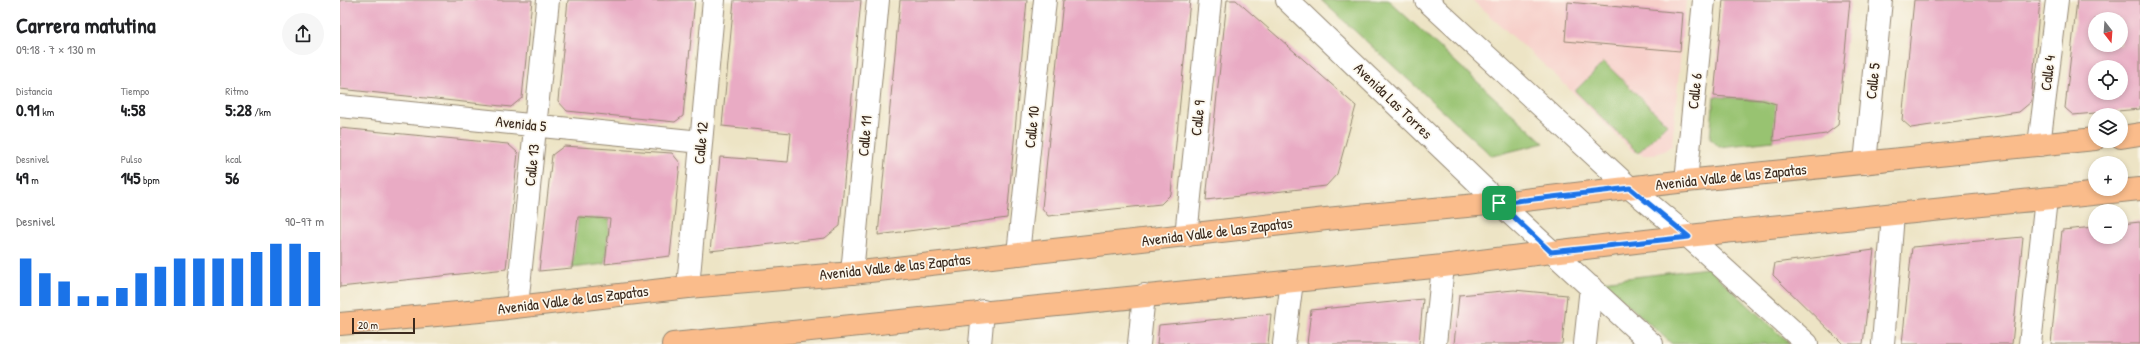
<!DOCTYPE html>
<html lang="es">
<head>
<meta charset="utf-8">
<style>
	body { margin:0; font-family:"Patrick Hand",sans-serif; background:#f6f6f6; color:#202124; height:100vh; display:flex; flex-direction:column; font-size:15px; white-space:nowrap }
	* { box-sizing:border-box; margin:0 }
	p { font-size:13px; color:#757577 }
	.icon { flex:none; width:22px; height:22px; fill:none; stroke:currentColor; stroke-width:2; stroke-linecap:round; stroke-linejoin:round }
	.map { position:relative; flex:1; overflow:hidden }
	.details { display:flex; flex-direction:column; background:#fff; width:340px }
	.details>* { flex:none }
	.needle { width:26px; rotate:163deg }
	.tools { position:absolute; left:1748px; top:12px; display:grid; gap:8px }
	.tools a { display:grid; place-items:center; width:40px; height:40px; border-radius:50%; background:#fff; box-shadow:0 2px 6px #0003; font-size:20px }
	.scale { position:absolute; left:12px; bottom:10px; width:63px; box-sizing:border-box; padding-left:4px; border:2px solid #3b2a1e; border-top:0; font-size:11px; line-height:14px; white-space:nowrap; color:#3b2a1e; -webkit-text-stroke:3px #fbf7ec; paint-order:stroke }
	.pin { position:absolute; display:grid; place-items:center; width:34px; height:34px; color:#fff; margin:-17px; border-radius:8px; box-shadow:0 2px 6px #0006 }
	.round { display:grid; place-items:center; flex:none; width:42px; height:42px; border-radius:21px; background:#f6f6f6 }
	.headline { display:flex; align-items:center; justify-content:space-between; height:68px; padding:0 16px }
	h1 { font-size:22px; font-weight:700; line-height:30px }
	.metrics { display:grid; grid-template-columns:repeat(3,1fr); gap:6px; height:68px; padding:4px 16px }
	.metrics div { display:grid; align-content:center }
	.metrics b { font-size:17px; font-weight:700 }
	.metrics small { font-size:11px; font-weight:400 }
	.metrics p { font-size:11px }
	.chart { height:112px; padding:8px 16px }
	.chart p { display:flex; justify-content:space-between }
	.chart svg { width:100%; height:72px; margin-top:4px; stroke:#1a73e8; stroke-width:6 }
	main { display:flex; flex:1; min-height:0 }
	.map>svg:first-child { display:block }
</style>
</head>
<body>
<main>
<section class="details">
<div class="headline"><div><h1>Carrera matutina</h1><p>09:18 · 7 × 130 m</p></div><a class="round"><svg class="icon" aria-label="share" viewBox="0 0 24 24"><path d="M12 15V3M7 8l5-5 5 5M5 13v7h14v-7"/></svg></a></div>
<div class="metrics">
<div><p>Distancia</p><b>0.91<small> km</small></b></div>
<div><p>Tiempo</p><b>4:58</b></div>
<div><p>Ritmo</p><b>5:28<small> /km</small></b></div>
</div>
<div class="metrics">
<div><p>Desnivel</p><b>49<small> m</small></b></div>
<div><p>Pulso</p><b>145<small> bpm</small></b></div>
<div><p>kcal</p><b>56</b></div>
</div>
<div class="chart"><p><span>Desnivel</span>90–97 m</p>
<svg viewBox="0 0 160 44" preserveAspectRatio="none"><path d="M5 44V15M15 44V24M25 44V29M35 44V38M45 44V38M55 44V33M65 44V24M75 44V20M85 44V15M95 44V15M105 44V15M115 44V15M125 44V11M135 44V6M145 44V6M155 44V11"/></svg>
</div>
</section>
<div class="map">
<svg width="1800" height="344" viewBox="0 0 1800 344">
	<rect width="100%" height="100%" fill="#fbf7ec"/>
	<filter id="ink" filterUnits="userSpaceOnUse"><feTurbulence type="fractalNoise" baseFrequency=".025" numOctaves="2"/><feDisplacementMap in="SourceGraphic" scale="8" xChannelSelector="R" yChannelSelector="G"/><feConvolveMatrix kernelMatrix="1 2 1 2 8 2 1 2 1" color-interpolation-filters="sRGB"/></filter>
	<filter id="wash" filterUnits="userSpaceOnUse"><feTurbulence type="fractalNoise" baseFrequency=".012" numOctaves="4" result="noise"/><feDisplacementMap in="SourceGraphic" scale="16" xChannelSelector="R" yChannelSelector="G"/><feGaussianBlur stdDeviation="0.9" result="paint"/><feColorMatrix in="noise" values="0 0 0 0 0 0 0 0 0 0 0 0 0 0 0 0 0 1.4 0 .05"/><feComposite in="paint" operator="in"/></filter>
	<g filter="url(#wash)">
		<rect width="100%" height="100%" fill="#ede4c5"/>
		<!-- built -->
		<path fill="#f7d0ca" d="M 1132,0 L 1346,0 L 1332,145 L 1324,151 L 1314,155 L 1303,155 L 1292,151 L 1210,70 Z"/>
		<!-- green -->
		<path fill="#98c371" stroke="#6a7648" d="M 981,0 L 1048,0 L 1204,143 L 1152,156 Z
			M 1264,62 L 1327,124 L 1298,153 L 1235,91 Z
			M 1374,96 L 1437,102 L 1433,141 L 1379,147 L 1370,138 Z
			M 238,217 L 270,219 L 265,264 L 232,268 Z
			M 1368,268 L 1450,344 L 1332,344 L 1262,281 Z"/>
		<g id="blocks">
			<!-- building -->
			<path fill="#e9abc4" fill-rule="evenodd" d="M 0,0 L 192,0 L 182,98 L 171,107 L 0,89 Z
				M 228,0 L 355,0 L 343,116 L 335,122 L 227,111 L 218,101 Z
				M 394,0 L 521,0 L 500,226 L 485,238 L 370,251 L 380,157 L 448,162 L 451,133 L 382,126 Z
				M 560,0 L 687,0 L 667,218 L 538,235 Z
				M 723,0 L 850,0 L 831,194 L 821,204 L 708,216 L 702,208 Z
				M 887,0 L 896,0 L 1016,106 L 997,174 L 986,186 L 866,200 Z
				M 1383,0 L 1510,0 L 1498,125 L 1486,134 L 1433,141 L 1436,104 L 1422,100 L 1374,96 Z
				M 1574,0 L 1700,0 L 1691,102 L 1679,112 L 1571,128 L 1562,120 Z
				M 1737,0 L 1800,0 L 1800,109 L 1733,115 L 1725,108 ZM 1755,19 L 1781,19 L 1781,45 L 1755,45 ZM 1755,67 L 1781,67 L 1781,93 L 1755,93 Z
				M 1228,2 L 1343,13 L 1340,51 L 1225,41 Z
				M 0,128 L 168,144 L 178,153 L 166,269 L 0,287 Z
				M 224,146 L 332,153 L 340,163 L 330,256 L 265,264 L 270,219 L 238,217 L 232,268 L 199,271 L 212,155 Z
				M 1800,222 L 1800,344 L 1711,344 L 1722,230 L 1755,227 L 1755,237 L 1781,237 L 1781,224 Z
				M 1683,237 L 1672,344 L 1562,344 L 1572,247 Z
				M 1534,250 L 1523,344 L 1503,344 L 1433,275 L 1435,263 Z
				M 1174,290 L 1227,295 L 1222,344 L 1114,344 L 1119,295 Z
				M 1083,299 L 1079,344 L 967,344 L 971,310 Z
				M 931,314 L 928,344 L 817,344 L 819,325 Z"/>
		</g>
	</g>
	<g filter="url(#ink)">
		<use href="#blocks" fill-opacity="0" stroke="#948772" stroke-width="1"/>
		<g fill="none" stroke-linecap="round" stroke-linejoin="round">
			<defs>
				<path id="minor" d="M 947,0 L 1159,203 L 1312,344
					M 1086,0 L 1290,188 L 1349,237 L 1467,344
					M 0,106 L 361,142
					M 1699,145 L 1717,0
					M 1525,163 L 1541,0
					M 1346,181 L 1364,0
					M 846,236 L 870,0
					M 678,254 L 705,0
					M 512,273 L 538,0
					M 348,287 L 374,0
					M 177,306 L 208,0
					M 640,344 L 643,311
					M 799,344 L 804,295
					M 944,344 L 952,281
					M 1095,344 L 1103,266
					M 1245,344 L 1251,287
					M 1543,344 L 1553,214
					M 1690,344 L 1706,199"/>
				<path id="major" d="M 1781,137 L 1800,134
					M 0,324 L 150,310 L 348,287 L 512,273 L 986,219 L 1159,203 L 1346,181 L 1755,139
					M 333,344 L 1103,266 C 1335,235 1567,213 1800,189"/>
			</defs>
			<!-- minor casing -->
			<use href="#minor" stroke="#948772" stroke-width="24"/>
			<!-- major casing -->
			<use href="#major" stroke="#948772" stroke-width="24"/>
			<!-- minor -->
			<use href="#minor" stroke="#fff" stroke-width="22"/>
			<!-- major -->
			<use href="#major" stroke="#fabc8b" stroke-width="22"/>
		</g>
	</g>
	<g fill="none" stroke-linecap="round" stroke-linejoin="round" filter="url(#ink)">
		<defs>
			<path id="route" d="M 1290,188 L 1349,237 L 1211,252 L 1159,203 Z"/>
		</defs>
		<!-- route casing -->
		<use href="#route" stroke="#fff" stroke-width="8"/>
		<!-- route -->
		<use href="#route" stroke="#1a73e8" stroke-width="5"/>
	</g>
	<g text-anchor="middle" stroke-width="3.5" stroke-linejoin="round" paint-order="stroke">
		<!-- street labels -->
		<g font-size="15" fill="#3b2a1e" stroke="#fbf7ec">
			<text transform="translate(1708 73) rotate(-83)" y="5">Calle 4</text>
			<text transform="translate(1533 81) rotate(-84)" y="5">Calle 5</text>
			<text transform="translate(1355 91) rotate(-84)" y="5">Calle 6</text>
			<text transform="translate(1053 101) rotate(44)" y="5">Avenida Las Torres</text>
			<text transform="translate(858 118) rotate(-84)" y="5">Calle 9</text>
			<text transform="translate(181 124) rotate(6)" y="5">Avenida 5</text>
			<text transform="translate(692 127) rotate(-84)" y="5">Calle 10</text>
			<text transform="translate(525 136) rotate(-85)" y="5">Calle 11</text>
			<text transform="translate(361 143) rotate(-85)" y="5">Calle 12</text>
			<text transform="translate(192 165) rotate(-84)" y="5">Calle 13</text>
			<text transform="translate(1391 177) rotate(-6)" y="5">Avenida Valle de las Zapatas</text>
			<text transform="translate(877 232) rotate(-7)" y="5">Avenida Valle de las Zapatas</text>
			<text transform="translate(555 267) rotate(-6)" y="5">Avenida Valle de las Zapatas</text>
			<text transform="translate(233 300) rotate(-7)" y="5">Avenida Valle de las Zapatas</text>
		</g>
	</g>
</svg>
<div class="tools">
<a><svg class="needle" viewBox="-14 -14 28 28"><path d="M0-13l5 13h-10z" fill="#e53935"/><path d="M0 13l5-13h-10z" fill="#757577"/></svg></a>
<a><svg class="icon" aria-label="locate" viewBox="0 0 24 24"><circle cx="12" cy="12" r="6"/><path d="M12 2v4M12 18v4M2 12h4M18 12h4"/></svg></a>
<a><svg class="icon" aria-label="layers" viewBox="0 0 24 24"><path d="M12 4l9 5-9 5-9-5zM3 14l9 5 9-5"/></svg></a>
<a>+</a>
<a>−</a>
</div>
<div class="scale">20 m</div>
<div class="pin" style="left:1159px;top:203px;background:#1e9e55"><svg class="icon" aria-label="arrive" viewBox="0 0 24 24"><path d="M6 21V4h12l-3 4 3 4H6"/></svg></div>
</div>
</main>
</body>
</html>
